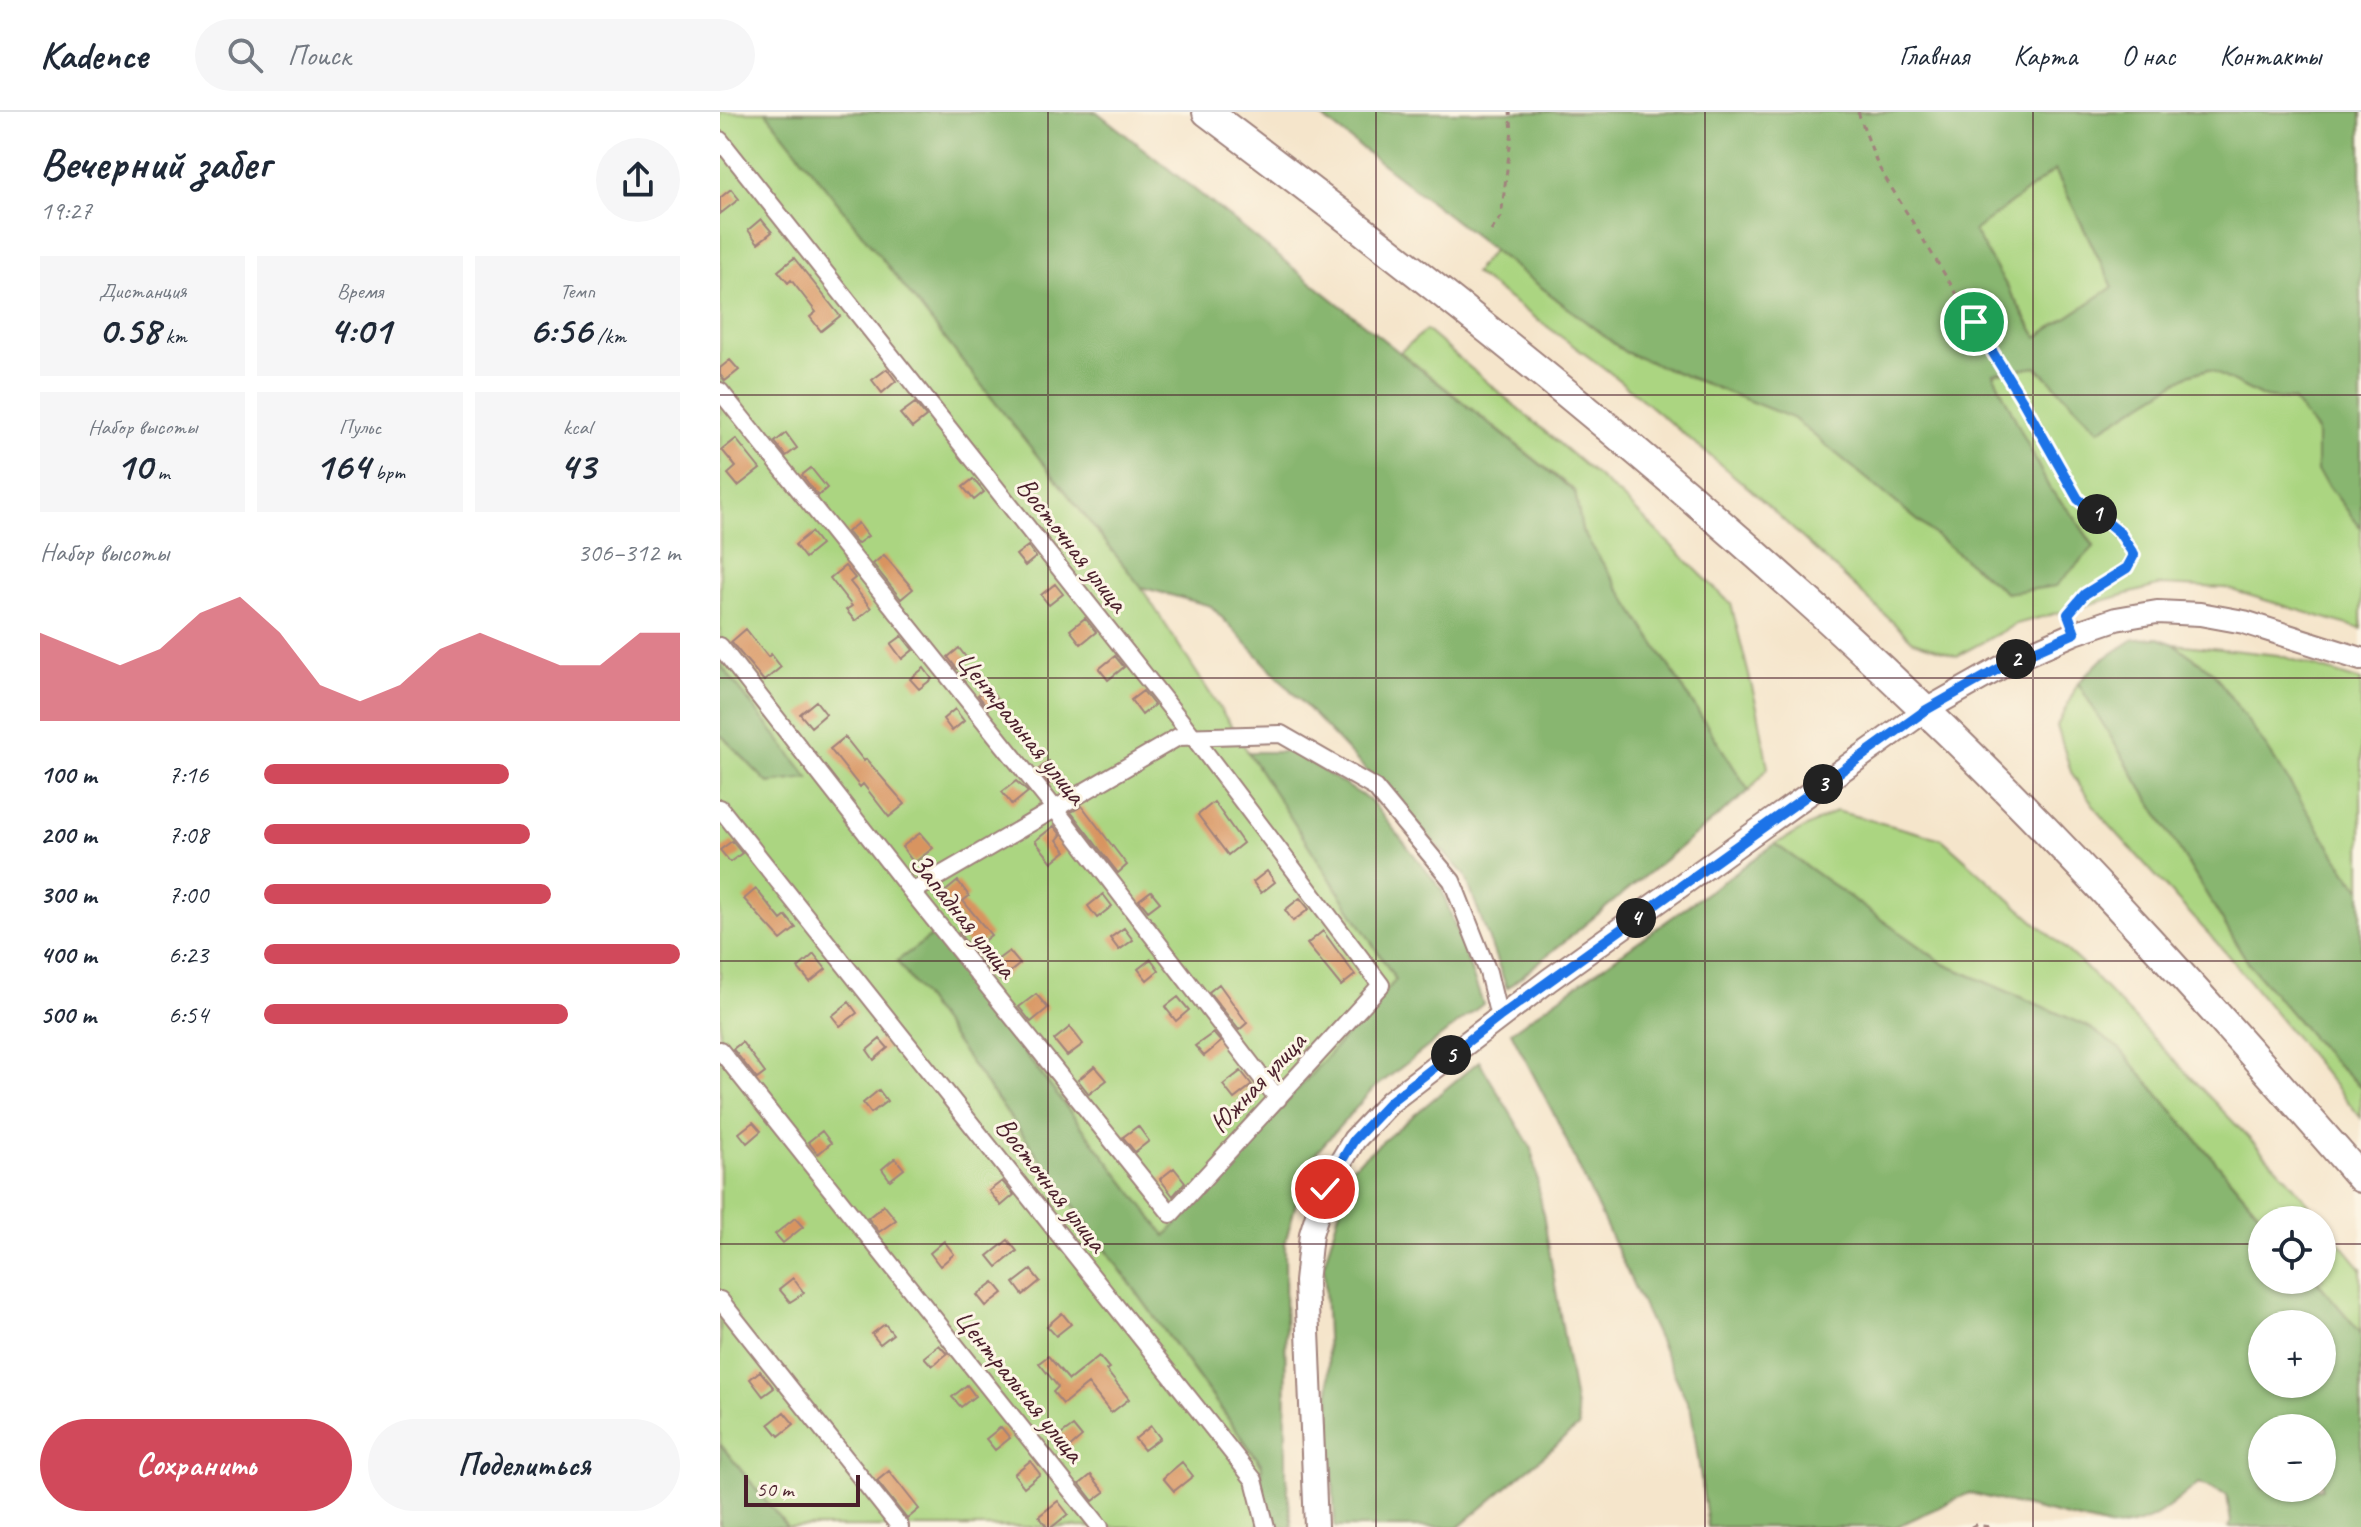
<!DOCTYPE html>
<html lang="ru">
<head>
<meta charset="utf-8">
<style>
	body { margin:0; font-family:Caveat,sans-serif; background:#f6f6f7; color:#1f2937; height:100vh; display:flex; flex-direction:column; font-size:30px; white-space:nowrap }
	* { box-sizing:border-box; margin:0 }
	p { font-size:26px; color:#747a83 }
	.icon { flex:none; width:44px; height:44px; fill:none; stroke:currentColor; stroke-width:2; stroke-linecap:round; stroke-linejoin:round }
	.map { position:relative; flex:1; overflow:hidden }
	.panel { display:flex; flex-direction:column; background:#fff; width:720px }
	.panel>* { flex:none }
	.fabs { position:absolute; left:1528px; top:1094px; display:grid; gap:16px }
	.fabs a { display:grid; place-items:center; width:88px; height:88px; border-radius:50%; background:#fff; box-shadow:0 2px 6px #0004; font-size:40px }
	.scale { position:absolute; left:24px; bottom:20px; width:116px; box-sizing:border-box; padding-left:8px; border:4px solid #4a1f2b; border-top:0; font-size:22px; line-height:28px; white-space:nowrap; color:#4a1f2b; -webkit-text-stroke:6px #fcf5e5; paint-order:stroke }
	.pin { position:absolute; display:grid; place-items:center; width:68px; height:68px; color:#fff; margin:-34px; border:4px solid #fff; border-radius:50%; box-shadow:0 2px 8px #0007 }
	.km { position:absolute; width:40px; height:40px; margin:-20px; border-radius:50%; background:#222; color:#fff; font-size:22px; line-height:40px; text-align:center }
	.round { display:grid; place-items:center; flex:none; width:84px; height:84px; border-radius:42px; background:#f6f6f7 }
	.headline { display:flex; align-items:center; justify-content:space-between; height:136px; padding:0 40px }
	h1 { font-size:44px; font-weight:800; line-height:60px }
	.metrics { display:grid; grid-template-columns:repeat(3,1fr); gap:12px; height:136px; padding:8px 40px }
	.metrics div { display:grid; align-content:center; border-radius:0px; background:#f6f6f7; text-align:center }
	.metrics b { font-size:40px; font-weight:800 }
	.metrics small { font-size:22px; font-weight:400 }
	.metrics p { font-size:22px }
	.chart { height:224px; padding:16px 40px }
	.chart p { display:flex; justify-content:space-between }
	.chart svg { width:100%; height:144px; margin-top:8px; fill:#d1495b; opacity:.7 }
	.cta { display:flex; gap:16px; margin-top:auto; padding:16px 40px }
	.cta a { flex:1; height:92px; border-radius:48px; background:#d1495b; color:#fff; font-size:32px; font-weight:800; line-height:92px; text-align:center }
	.cta a+a { background:#f6f6f7; color:#1f2937 }
	ul { padding:0 40px; list-style:none; font-size:26px }
	li { display:grid; grid-template-columns:128px 96px 1fr; align-items:center; height:60px }
	li i { height:20px; border-radius:10px; background:#d1495b }
	header { display:flex; align-items:center; gap:48px; box-sizing:border-box; height:112px; padding:0 40px; background:#fff; border-bottom:2px solid #e0e1e3 }
	header strong { font-size:38px }
	nav { display:flex; gap:44px; margin-inline-start:auto; font-size:28px }
	.search { width:560px; height:72px; background:#f6f6f7; display:flex; align-items:center; gap:20px; box-sizing:border-box; padding:0 28px; border-radius:44px; color:#747a83; font-size:30px }
	main { display:flex; flex:1; min-height:0 }
	.map>svg:first-child { display:block }
</style>
</head>
<body>
<header>
<strong>Kadence</strong>
<div class="search"><svg class="icon" aria-label="search" viewBox="0 0 24 24"><circle cx="10" cy="10" r="6"/><path d="M15 15l6 6"/></svg>Поиск</div>
<nav><a>Главная</a><a>Карта</a><a>О нас</a><a>Контакты</a></nav>
</header>
<main>
<section class="panel">
<div class="headline"><div><h1>Вечерний забег</h1><p>19:27</p></div><a class="round"><svg class="icon" aria-label="share" viewBox="0 0 24 24"><path d="M12 15V3M7 8l5-5 5 5M5 13v7h14v-7"/></svg></a></div>
<div class="metrics">
<div><p>Дистанция</p><b>0.58<small> km</small></b></div>
<div><p>Время</p><b>4:01</b></div>
<div><p>Темп</p><b>6:56<small> /km</small></b></div>
</div>
<div class="metrics">
<div><p>Набор высоты</p><b>10<small> m</small></b></div>
<div><p>Пульс</p><b>164<small> bpm</small></b></div>
<div><p>kcal</p><b>43</b></div>
</div>
<div class="chart"><p><span>Набор высоты</span>306–312 m</p>
<svg viewBox="0 0 160 44" preserveAspectRatio="none"><path d="M0 44V17L10 22L20 27L30 22L40 11L50 6L60 17L70 33L80 38L90 33L100 22L110 17L120 22L130 27L140 27L150 17L160 17V44z"/></svg>
</div>
<ul>
<li><b>100 m</b>7:16<i style="width:59%"></i></li>
<li><b>200 m</b>7:08<i style="width:64%"></i></li>
<li><b>300 m</b>7:00<i style="width:69%"></i></li>
<li><b>400 m</b>6:23<i style="width:100%"></i></li>
<li><b>500 m</b>6:54<i style="width:73%"></i></li>
</ul>
<div class="cta"><a>Сохранить</a><a>Поделиться</a></div>
</section>
<div class="map">
<svg width="1641" height="1415" viewBox="0 0 1641 1415">
	<rect width="100%" height="100%" fill="#fcf5e5"/>
	<filter id="ink" filterUnits="userSpaceOnUse"><feTurbulence type="fractalNoise" baseFrequency=".0125" numOctaves="2"/><feDisplacementMap in="SourceGraphic" scale="16" xChannelSelector="R" yChannelSelector="G"/><feConvolveMatrix kernelMatrix="1 2 1 2 8 2 1 2 1" color-interpolation-filters="sRGB"/></filter>
	<filter id="wash" filterUnits="userSpaceOnUse"><feTurbulence type="fractalNoise" baseFrequency=".006" numOctaves="4" result="noise"/><feDisplacementMap in="SourceGraphic" scale="32" xChannelSelector="R" yChannelSelector="G"/><feGaussianBlur stdDeviation="1.8" result="paint"/><feColorMatrix in="noise" values="0 0 0 0 0 0 0 0 0 0 0 0 0 0 0 0 0 1.4 0 .05"/><feComposite in="paint" operator="in"/></filter>
	<g filter="url(#wash)">
		<rect width="100%" height="100%" fill="#f5e5cb"/>
		<!-- green -->
		<path fill="#abd581" stroke="#7a7a56" stroke-width="2" d="M 0,0 L 46,0 L 421,475 L 676,868 L 446,1124 L 214,823 L 177,849 L 542,1354 L 539,1415 L 67,1415 L 0,1332 L 0,622 L 48,671 L 88,666 L 0,552 Z
			M 1335,58 L 1393,175 L 1317,225 L 1253,119 Z
			M 773,138 L 905,240 L 1073,306 L 1286,481 L 1374,434 L 1355,406 L 1329,376 L 1272,261 L 1317,255 L 1379,318 L 1468,263 L 1489,257 L 1543,285 L 1573,288 L 1597,319 L 1597,359 L 1641,416 L 1641,517 L 1505,476 L 1441,473 L 1296,512 L 1237,544 L 1193,529 L 1031,378 L 888,259 L 754,161 Z
			M 706,218 L 903,386 L 1011,492 L 1038,599 L 1048,656 L 1029,679 L 862,419 L 855,379 L 680,240 Z
			M 1454,532 L 1558,543 L 1641,569 L 1641,777 L 1627,761 L 1493,560 Z
			M 1358,571 L 1529,852 L 1607,943 L 1641,975 L 1641,1006 L 1506,841 L 1381,704 L 1351,660 L 1337,614 Z
			M 1116,699 L 1222,727 L 1363,853 L 1569,1068 L 1602,1108 L 1545,1108 L 1400,937 L 1367,914 L 1224,852 L 1055,732 Z
			M 1602,1109 L 1641,1156 L 1641,1221 L 1596,1168 L 1602,1168 Z"/>
		<!-- forest -->
		<path fill="#88b66f" stroke="#696a4d" stroke-width="2" fill-rule="evenodd" d="M 46,0 L 377,0 L 855,380 L 862,419 L 1029,679 L 787,876 L 745,763 L 491,494 L 421,475 Z
			M 595,0 L 1641,0 L 1641,416 L 1597,359 L 1597,319 L 1573,288 L 1543,285 L 1488,257 L 1468,263 L 1379,318 L 1317,255 L 1273,261 L 1329,376 L 1355,406 L 1374,435 L 1336,474 L 1286,481 L 1073,306 L 905,240 ZM 1335,58 L 1393,175 L 1317,225 L 1254,119 Z
			M 1438,526 L 1454,532 L 1493,560 L 1551,642 L 1627,761 L 1641,777 L 1641,975 L 1607,943 L 1529,852 L 1358,571 L 1379,550 L 1414,527 Z
			M 0,552 L 89,666 L 48,671 L 0,622 Z
			M 528,640 L 573,640 L 651,689 L 722,778 L 763,892 L 652,978 L 587,1051 L 565,1131 L 566,1363 L 572,1415 L 539,1415 L 542,1353 L 177,849 L 213,823 L 446,1124 L 676,868 Z
			M 1055,732 L 1224,852 L 1367,914 L 1400,937 L 1545,1108 L 1542,1108 L 1542,1168 L 1596,1168 L 1641,1221 L 1641,1415 L 1508,1415 L 1511,1411 L 1507,1383 L 1479,1371 C 1446,1396 1434,1415 1389,1415 L 1249,1381 L 1176,1415 L 988,1415 L 971,1298 L 837,1008 L 791,920 ZM 1542,1212 L 1602,1212 L 1602,1272 L 1542,1272 ZM 1542,1316 L 1602,1316 L 1602,1376 L 1542,1376 Z
			M 759,949 L 812,1037 L 859,1314 L 739,1415 L 615,1415 L 604,1152 L 632,1055 Z
			M 0,1332 L 67,1415 L 0,1415 Z"/>
		<g id="blocks">
			<!-- building -->
			<path fill="#d89461" d="M 11,77 L 19,87 L 0,102 L 0,86 Z
				M 41,107 L 52,120 L 38,131 L 28,118 Z
				M 74,146 L 120,204 L 101,219 L 90,205 L 96,200 L 71,168 L 68,171 L 58,159 Z
				M 10,248 L 19,258 L 5,269 L 0,263 L 0,256 Z
				M 167,257 L 176,269 L 162,281 L 152,268 Z
				M 195,291 L 206,305 L 192,316 L 180,302 Z
				M 66,321 L 77,336 L 66,344 L 55,330 Z
				M 16,327 L 40,357 L 18,374 L 8,362 L 16,355 L 2,338 Z
				M 91,356 L 107,376 L 98,384 L 82,363 Z
				M 253,367 L 264,380 L 254,388 L 243,375 Z
				M 138,411 L 148,424 L 137,432 L 127,420 Z
				M 91,420 L 101,433 L 85,446 L 75,433 Z
				M 308,434 L 316,445 L 305,454 L 296,443 Z
				M 164,443 L 193,477 L 181,487 L 153,452 Z
				M 125,454 L 135,466 L 130,470 L 151,496 L 135,509 L 126,498 L 132,494 L 110,466 Z
				M 335,472 L 343,482 L 329,493 L 321,483 Z
				M 365,506 L 376,520 L 361,532 L 350,518 Z
				M 26,517 L 48,545 L 51,542 L 61,555 L 44,569 L 11,530 Z
				M 182,524 L 193,538 L 182,547 L 171,532 Z
				M 239,536 L 248,548 L 237,557 L 228,545 Z
				M 395,544 L 404,555 L 388,568 L 379,557 Z
				M 204,556 L 212,567 L 199,577 L 190,567 Z
				M 268,576 L 278,588 L 268,596 L 258,583 Z
				M 423,579 L 434,593 L 422,603 L 411,588 Z
				M 96,589 L 106,602 L 91,615 L 80,602 Z
				M 235,597 L 244,609 L 232,619 L 223,607 Z
				M 125,625 L 144,649 L 146,647 L 185,692 L 169,705 L 143,672 L 140,675 L 110,637 Z
				M 329,649 L 336,657 L 331,662 L 335,667 L 329,672 L 318,658 Z
				M 296,669 L 308,680 L 292,693 L 282,680 Z
				M 494,690 L 523,731 L 508,743 L 478,703 Z
				M 362,694 L 407,753 L 398,761 L 351,700 Z
				M 334,714 L 341,723 L 337,728 L 346,739 L 332,750 L 315,729 Z
				M 200,721 L 213,736 L 194,751 L 182,735 Z
				M 12,729 L 22,741 L 10,750 L 0,738 Z
				M 547,759 L 555,770 L 541,781 L 533,770 Z
				M 238,769 L 249,784 L 243,789 L 271,823 L 252,838 L 239,821 L 246,815 L 221,783 Z
				M 36,777 L 61,808 L 66,804 L 76,816 L 61,828 L 24,787 Z
				M 431,779 L 440,790 L 428,799 L 419,788 Z
				M 383,782 L 392,794 L 377,806 L 368,794 Z
				M 580,786 L 589,797 L 573,809 L 565,798 Z
				M 404,816 L 413,828 L 399,838 L 390,826 Z
				M 603,819 L 635,863 L 621,874 L 587,832 Z
				M 289,839 L 300,852 L 280,868 L 269,854 Z
				M 94,842 L 106,857 L 90,870 L 78,856 Z
				M 431,847 L 439,858 L 427,868 L 418,857 Z
				M 499,872 L 527,911 L 519,918 L 489,880 Z
				M 316,882 L 328,896 L 311,910 L 299,895 Z
				M 458,885 L 469,898 L 456,909 L 445,895 Z
				M 129,890 L 137,901 L 120,914 L 112,904 Z
				M 350,915 L 363,932 L 347,944 L 334,928 Z
				M 493,921 L 501,930 L 484,944 L 475,934 Z
				M 160,927 L 168,936 L 154,948 L 147,938 Z
				M 22,930 L 45,961 L 37,967 L 13,937 Z
				M 375,954 L 387,968 L 369,982 L 358,968 Z
				M 521,959 L 532,973 L 514,987 L 503,973 Z
				M 159,978 L 167,989 L 151,1001 L 143,991 Z
				M 33,1010 L 41,1019 L 27,1031 L 19,1021 Z
				M 418,1014 L 429,1029 L 415,1040 L 403,1025 Z
				M 102,1019 L 111,1031 L 98,1042 L 88,1030 Z
				M 175,1046 L 184,1057 L 170,1068 L 162,1057 Z
				M 454,1056 L 465,1070 L 453,1084 L 440,1067 Z
				M 282,1069 L 294,1083 L 281,1094 L 269,1079 Z
				M 164,1093 L 176,1108 L 159,1120 L 148,1106 Z
				M 75,1106 L 83,1115 L 63,1131 L 55,1122 Z
				M 288,1128 L 297,1139 L 277,1155 L 268,1144 Z
				M 224,1129 L 234,1142 L 220,1154 L 210,1141 Z
				M 311,1158 L 320,1169 L 303,1183 L 294,1171 Z
				M 73,1166 L 84,1181 L 70,1190 L 59,1177 Z
				M 274,1170 L 283,1181 L 266,1194 L 257,1183 Z
				M 342,1201 L 351,1212 L 336,1224 L 327,1214 Z
				M 165,1212 L 173,1222 L 160,1232 L 152,1222 Z
				M 219,1233 L 227,1242 L 212,1254 L 204,1245 Z
				M 328,1244 L 349,1268 L 379,1244 L 389,1256 L 386,1258 L 409,1287 L 391,1301 L 368,1272 L 343,1292 L 333,1280 L 338,1275 L 319,1251 Z
				M 40,1259 L 54,1276 L 43,1284 L 30,1267 Z
				M 247,1273 L 255,1284 L 241,1295 L 232,1285 Z
				M 64,1300 L 74,1312 L 59,1324 L 49,1312 Z
				M 353,1314 L 362,1325 L 348,1337 L 338,1325 Z
				M 431,1314 L 440,1326 L 424,1338 L 415,1327 Z
				M 281,1315 L 290,1326 L 275,1338 L 266,1327 Z
				M 310,1349 L 320,1362 L 304,1375 L 294,1362 Z
				M 462,1350 L 473,1364 L 454,1379 L 443,1366 Z
				M 169,1359 L 199,1397 L 187,1407 L 157,1369 Z
				M 371,1363 L 385,1380 L 373,1389 L 360,1372 Z
				M 338,1389 L 348,1402 L 332,1415 L 327,1415 L 319,1404 Z"/>
		</g>
	</g>
	<g filter="url(#ink)">
		<use href="#blocks" fill-opacity="0" stroke="#a0827b" stroke-width="2"/>
		<g fill="none" stroke-linecap="round" stroke-linejoin="round">
			<defs>
				<path id="street" d="M 0,28 L 472,623 L 661,873 L 451,1102 L 192,780 L 0,534
					M 0,279 L 335,697 L 558,987
					M 0,696 L 534,1368 L 546,1415
					M 192,780 L 458,625 L 561,622 L 655,676 L 732,769 L 768,860 L 779,905
					M 0,938 L 380,1415
					M 0,1188 L 180,1415"/>
				<path id="secondary" d="M 596,1415 L 586,1170 L 591,1122 L 605,1077 L 634,1028 L 671,989 L 829,868 L 1206,598 L 1296,547 L 1355,521 L 1396,507 L 1437,500 L 1480,502 L 1524,510 L 1641,547"/>
				<path id="highway" d="M 487,0 C 736,187 979,381 1204,597 C 1359,745 1501,905 1641,1066"/>
			</defs>
			<!-- street casing -->
			<use href="#street" stroke="#a0827b" stroke-width="20"/>
			<!-- secondary casing -->
			<use href="#secondary" stroke="#a0827b" stroke-width="26"/>
			<!-- highway casing -->
			<use href="#highway" stroke="#a0827b" stroke-width="32"/>
			<!-- path -->
			<path stroke="#a0827b" stroke-width="3" stroke-dasharray="6 6" stroke-linecap="butt" d="M 1138,0 L 1158,54 L 1302,288 L 1358,387 L 1399,420 L 1414,443 L 1407,456 L 1365,482 L 1348,502
				M 771,119 L 781,105 L 792,18 L 790,0
				M 1251,1415 L 1255,1413 L 1271,1415"/>
			<!-- street -->
			<use href="#street" stroke="#fff" stroke-width="16"/>
			<!-- secondary -->
			<use href="#secondary" stroke="#fff" stroke-width="22"/>
			<!-- highway -->
			<use href="#highway" stroke="#fff" stroke-width="28"/>
		</g>
	</g>
	<g fill="none" stroke-linecap="round" stroke-linejoin="round" filter="url(#ink)">
		<defs>
			<path id="route" d="M 605,1077 L 634,1028 L 671,989 L 779,905 L 1206,598 L 1296,547 L 1355,521 L 1348,502 L 1365,482 L 1407,456 L 1414,443 L 1399,420 L 1358,387 L 1302,288 L 1254,210"/>
		</defs>
		<!-- route casing -->
		<use href="#route" stroke="#fff" stroke-width="16"/>
		<!-- route -->
		<use href="#route" stroke="#1a73e8" stroke-width="10"/>
	</g>
	<!-- grid -->
	<path fill="none" stroke="#4a1f2b" stroke-width="2" stroke-opacity="0.55" d="M 328,0 L 328,1415M 656,0 L 656,1415M 985,0 L 985,1415M 1313,0 L 1313,1415M 0,283 L 1641,283M 0,566 L 1641,566M 0,849 L 1641,849M 0,1132 L 1542,1132M 1602,1132 L 1641,1132"/>
	<g text-anchor="middle" stroke-width="6" stroke-linejoin="round" paint-order="stroke">
		<!-- street labels -->
		<g font-size="28" fill="#4a1f2b" stroke="#fcf5e5">
			<text transform="translate(353 432) rotate(52)" y="10">Восточная улица</text>
			<text transform="translate(302 615) rotate(51)" y="10">Центральная улица</text>
			<text transform="translate(244 803) rotate(51)" y="10">Западная улица</text>
			<text transform="translate(537 970) rotate(-47)" y="10">Южная улица</text>
			<text transform="translate(332 1072) rotate(52)" y="10">Восточная улица</text>
			<text transform="translate(300 1273) rotate(51)" y="10">Центральная улица</text>
		</g>
	</g>
</svg>
<div class="fabs">
<a><svg class="icon" aria-label="locate" viewBox="0 0 24 24"><circle cx="12" cy="12" r="6"/><path d="M12 2v4M12 18v4M2 12h4M18 12h4"/></svg></a>
<a>+</a>
<a>−</a>
</div>
<div class="scale">50 m</div>
<div class="pin" style="left:1254px;top:210px;background:#1e9e55"><svg class="icon" aria-label="arrive" viewBox="0 0 24 24"><path d="M6 21V4h12l-3 4 3 4H6"/></svg></div>
<div class="pin" style="left:605px;top:1077px;background:#d93025"><svg class="icon" aria-label="check" viewBox="0 0 24 24"><path d="M5 12l5 5 9-10"/></svg></div>
<b class="km" style="left:1377px;top:402px">1</b>
<b class="km" style="left:1296px;top:547px">2</b>
<b class="km" style="left:1103px;top:672px">3</b>
<b class="km" style="left:916px;top:806px">4</b>
<b class="km" style="left:731px;top:943px">5</b>
</div>
</main>
</body>
</html>
